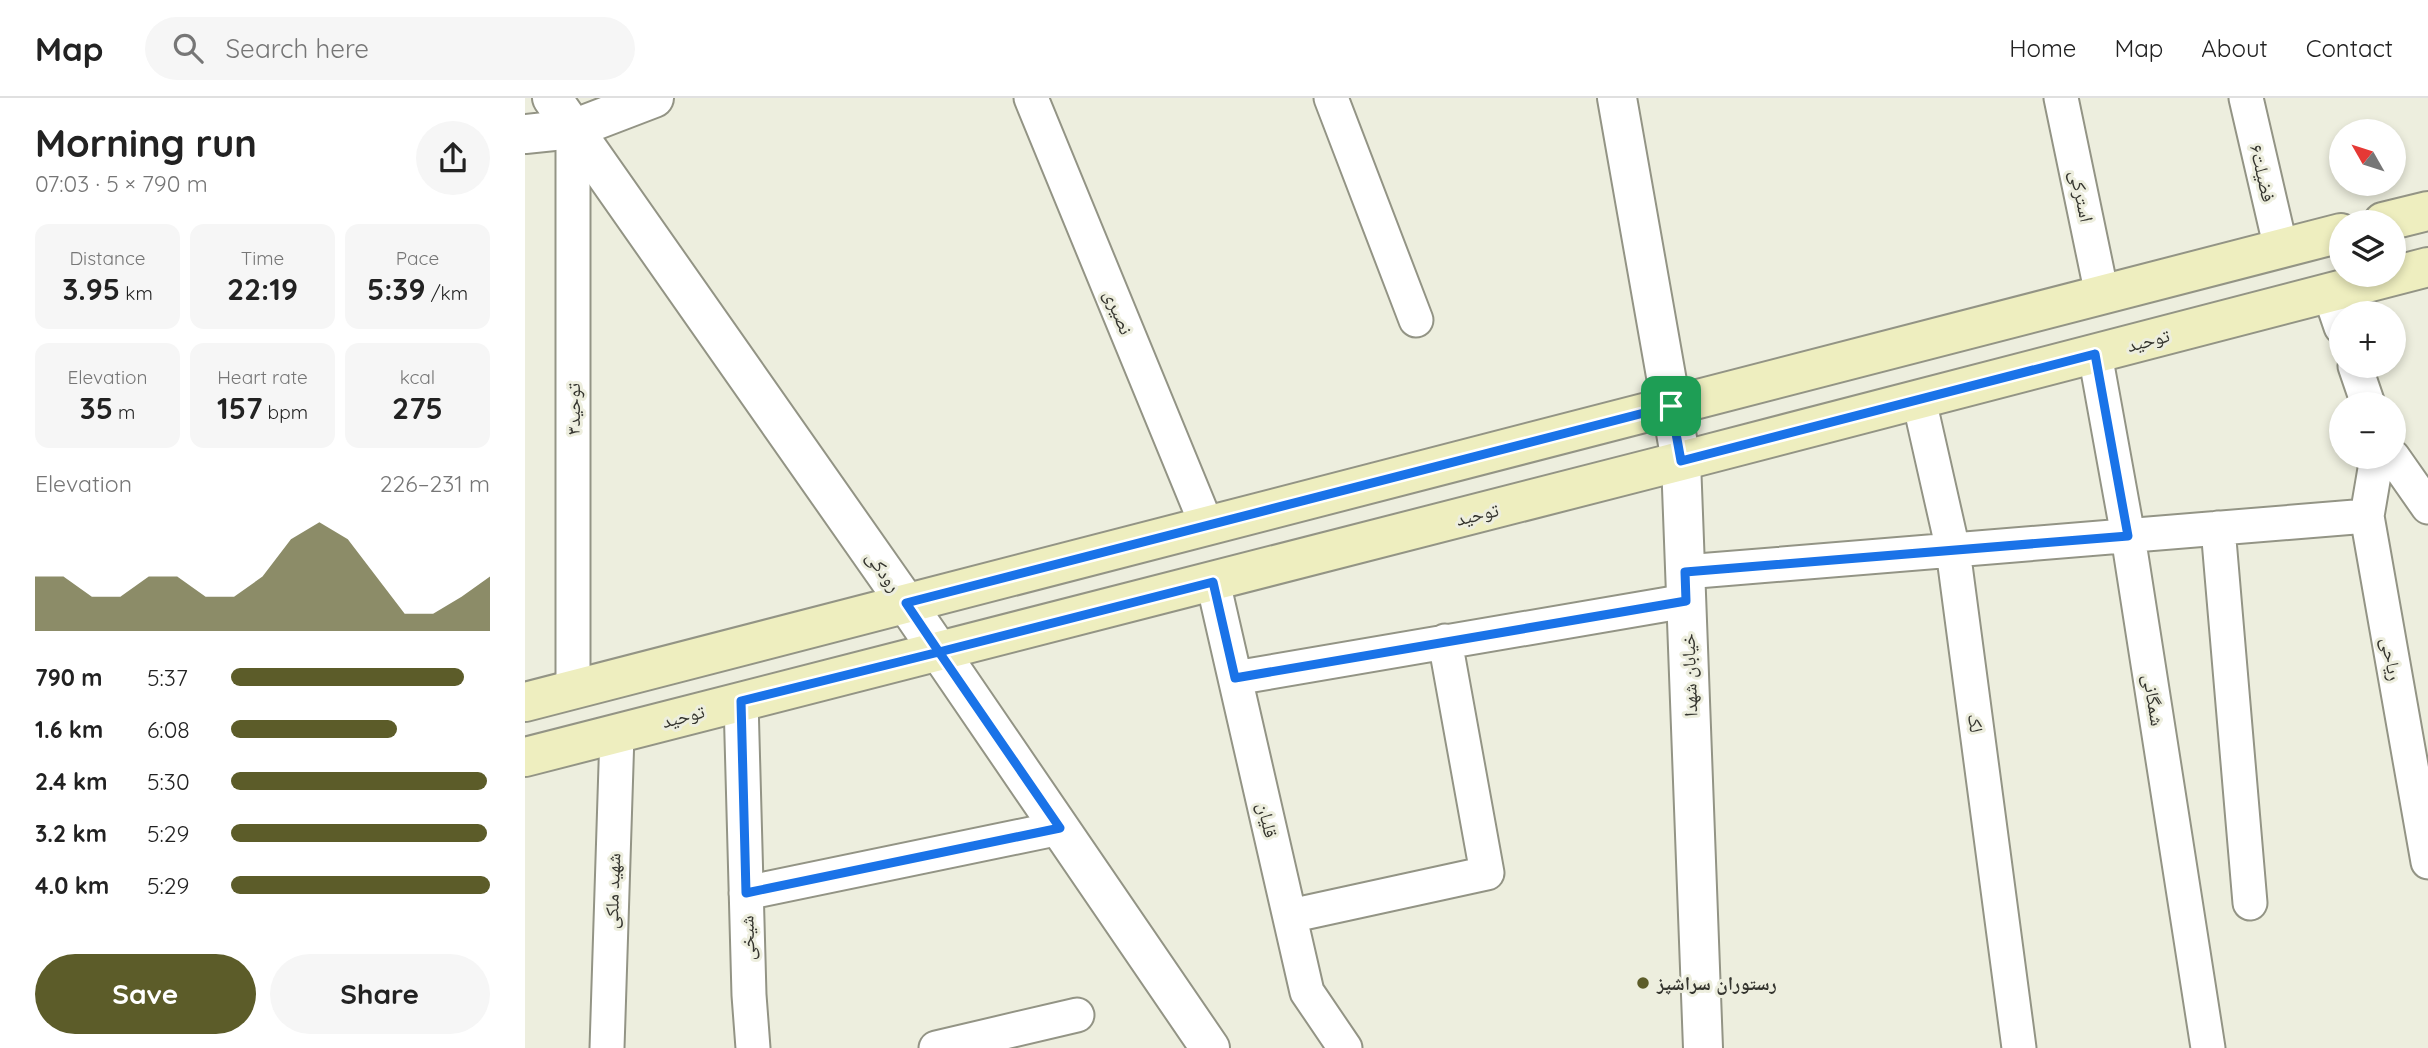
<!DOCTYPE html>
<html lang="en">
<head>
<meta charset="utf-8">
<style>
	body { margin:0; font-family:Quicksand,"Noto Naskh Arabic",sans-serif; background:#f6f6f6; color:#222; height:100vh; display:flex; flex-direction:column; font-size:26px; white-space:nowrap }
	* { box-sizing:border-box; margin:0 }
	p { font-size:23px; color:#767676 }
	.icon { flex:none; width:38px; height:38px; fill:none; stroke:currentColor; stroke-width:2; stroke-linecap:round; stroke-linejoin:round }
	.map { position:relative; flex:1; overflow:hidden }
	.details { display:flex; flex-direction:column; background:#fff; width:525px }
	.details>* { flex:none }
	.needle { width:46px; rotate:309deg }
	.tools { position:absolute; left:1804px; top:21px; display:grid; gap:14px }
	.tools a { display:grid; place-items:center; width:77px; height:77px; border-radius:50%; background:#fff; box-shadow:0 4px 10px #0003; font-size:35px }
	.pin { position:absolute; display:grid; place-items:center; width:60px; height:60px; color:#fff; margin:-30px; border-radius:14px; box-shadow:0 4px 10px #0006 }
	.round { display:grid; place-items:center; flex:none; width:74px; height:74px; border-radius:37px; background:#f6f6f6 }
	.overview { display:flex; align-items:center; justify-content:space-between; height:119px; padding:0 35px }
	h1 { font-size:38px; font-weight:800; line-height:52px }
	.metrics { display:grid; grid-template-columns:repeat(3,1fr); gap:10px; height:119px; padding:7px 35px }
	.metrics div { display:grid; align-content:center; border-radius:14px; background:#f6f6f6; text-align:center }
	.metrics b { font-size:30px; font-weight:800 }
	.metrics small { font-size:19px; font-weight:400 }
	.metrics p { font-size:19px }
	.chart { height:196px; padding:14px 35px }
	.chart p { display:flex; justify-content:space-between }
	.chart svg { width:100%; height:126px; margin-top:7px; fill:#5c5c29; opacity:.7 }
	.primary-button { display:flex; gap:14px; margin-top:auto; padding:14px 35px }
	.primary-button a { flex:1; height:80px; border-radius:42px; background:#5c5c29; color:#fff; font-size:28px; font-weight:800; line-height:80px; text-align:center }
	.primary-button a+a { background:#f6f6f6; color:#222 }
	ul { padding:0 35px; list-style:none; font-size:23px }
	li { display:grid; grid-template-columns:112px 84px 1fr; align-items:center; height:52px }
	li i { height:18px; border-radius:9px; background:#5c5c29 }
	header { display:flex; align-items:center; gap:42px; box-sizing:border-box; height:98px; padding:0 35px; background:#fff; border-bottom:2px solid #e0e0e0 }
	header strong { font-size:33px }
	nav { display:flex; gap:38px; margin-inline-start:auto; font-size:24px }
	.search { width:490px; height:63px; background:#f6f6f6; display:flex; align-items:center; gap:18px; box-sizing:border-box; padding:0 24px; border-radius:38px; color:#767676; font-size:26px }
	main { display:flex; flex:1; min-height:0 }
	.map>svg:first-child { display:block }
</style>
</head>
<body>
<header>
<strong>Map</strong>
<div class="search"><svg class="icon" aria-label="search" viewBox="0 0 24 24"><circle cx="10" cy="10" r="6"/><path d="M15 15l6 6"/></svg>Search here</div>
<nav><a>Home</a><a>Map</a><a>About</a><a>Contact</a></nav>
</header>
<main>
<section class="details">
<div class="overview"><div><h1>Morning run</h1><p>07:03 · 5 × 790 m</p></div><a class="round"><svg class="icon" aria-label="share" viewBox="0 0 24 24"><path d="M12 15V3M7 8l5-5 5 5M5 13v7h14v-7"/></svg></a></div>
<div class="metrics">
<div><p>Distance</p><b>3.95<small> km</small></b></div>
<div><p>Time</p><b>22:19</b></div>
<div><p>Pace</p><b>5:39<small> /km</small></b></div>
</div>
<div class="metrics">
<div><p>Elevation</p><b>35<small> m</small></b></div>
<div><p>Heart rate</p><b>157<small> bpm</small></b></div>
<div><p>kcal</p><b>275</b></div>
</div>
<div class="chart"><p><span>Elevation</span>226–231 m</p>
<svg viewBox="0 0 160 44" preserveAspectRatio="none"><path d="M0 44V25L10 25L20 32L30 32L40 25L50 25L60 32L70 32L80 25L90 12L100 6L110 12L120 25L130 38L140 38L150 32L160 25V44z"/></svg>
</div>
<ul>
<li><b>790 m</b>5:37<i style="width:90%"></i></li>
<li><b>1.6 km</b>6:08<i style="width:64%"></i></li>
<li><b>2.4 km</b>5:30<i style="width:99%"></i></li>
<li><b>3.2 km</b>5:29<i style="width:99%"></i></li>
<li><b>4.0 km</b>5:29<i style="width:100%"></i></li>
</ul>
<div class="primary-button"><a>Save</a><a>Share</a></div>
</section>
<div class="map">
<svg width="1903" height="950" viewBox="0 0 1903 950">
	<rect width="100%" height="100%" fill="#edeede"/>
	<g fill="none" stroke-linecap="round" stroke-linejoin="round">
		<defs>
			<path id="minor" d="M 506,0 L 682,428
				M 806,0 L 891,222
				M 1536,0 L 1577,197
				M 1721,0 L 1756,151
				M 1804,194 L 1816,229
				M 1570,256 L 1603,438 L 1683,950
				M 1830,268 L 1843,306
				M 1394,302 L 1428,452 L 1494,950
				M 1852,359 L 1842,418 L 1903,764
				M 1868,359 L 1903,409
				M 1693,430 L 1725,805
				M 1160,474 L 1842,418
				M 688,484 L 782,894 L 820,950
				M 710,580 L 1161,503
				M 48,592 L 48,31
				M 216,603 L 224,897 L 228,950
				M 221,795 L 535,730
				M 765,818 L 962,775 L 920,543
				M 82,950 L 92,636
				M 411,950 L 552,917"/>
			<path id="tertiary" d="M 27,0 L 381,505 L 685,950
				M 1092,0 L 1156,363 L 1178,950
				M 0,36 L 48,31 L 129,0"/>
			<path id="secondary" d="M 1858,124 L 1903,113
				M 0,604 L 1816,135
				M 0,659 L 1156,363 L 1903,169"/>
		</defs>
		<!-- minor casing -->
		<use href="#minor" stroke="#939485" stroke-width="37"/>
		<!-- tertiary casing -->
		<use href="#tertiary" stroke="#939485" stroke-width="42"/>
		<!-- secondary casing -->
		<use href="#secondary" stroke="#939485" stroke-width="42"/>
		<!-- minor -->
		<use href="#minor" stroke="#fff" stroke-width="33"/>
		<!-- tertiary -->
		<use href="#tertiary" stroke="#fff" stroke-width="38"/>
		<!-- secondary -->
		<use href="#secondary" stroke="#eeeebf" stroke-width="38"/>
	</g>
	<g fill="none" stroke-linecap="round" stroke-linejoin="round">
		<defs>
			<path id="route" d="M 1146,308 L 381,505 L 414,554 L 216,603 L 221,795 L 535,730 L 414,554 L 688,484 L 710,580 L 1161,503 L 1160,474 L 1603,438 L 1570,256 L 1156,363 L 1146,308"/>
		</defs>
		<!-- route casing -->
		<use href="#route" stroke="#fff" stroke-width="14"/>
		<!-- route -->
		<use href="#route" stroke="#1a73e8" stroke-width="9"/>
	</g>
	<!-- markers -->
	<circle fill="#5c5c29" stroke="#edeede" stroke-width="2.5" cx="1118" cy="885" r="7"/>
	<g text-anchor="middle" stroke-width="6" stroke-linejoin="round" paint-order="stroke">
		<!-- street labels -->
		<g font-size="19" fill="#34342e" stroke="#edeede">
			<text transform="translate(1738 75) rotate(77)" y="7">فضیلت۶</text>
			<text transform="translate(1557 98) rotate(78)" y="7">استرکی</text>
			<text transform="translate(594 214) rotate(68)" y="7">نصیری</text>
			<text transform="translate(1623 242) rotate(-15)" y="7">توحید</text>
			<text transform="translate(48 311) rotate(-90)" y="7">توحید۳</text>
			<text transform="translate(952 416) rotate(-14)" y="7">توحید</text>
			<text transform="translate(359 473) rotate(55)" y="7">رودکی</text>
			<text transform="translate(1867 561) rotate(80)" y="7">ریاحی</text>
			<text transform="translate(1164 577) rotate(-92)" y="7">خیابان شهدا</text>
			<text transform="translate(1629 602) rotate(81)" y="7">شمگانی</text>
			<text transform="translate(158 618) rotate(-15)" y="7">توحید</text>
			<text transform="translate(1451 625) rotate(82)" y="7">لک</text>
			<text transform="translate(743 722) rotate(77)" y="7">قلیان</text>
			<text transform="translate(87 793) rotate(-88)" y="7">شهید ملکی</text>
			<text transform="translate(222 840) rotate(-92)" y="7">شیخی</text>
		</g>
		<!-- poi labels -->
		<g font-size="19" font-weight="bold" fill="#34342e" stroke="#edeede" text-anchor="start">
			<text x="1132" y="892">رستوران سراشپز</text>
		</g>
	</g>
</svg>
<div class="tools">
<a><svg class="needle" viewBox="-14 -14 28 28"><path d="M0-13l5 13h-10z" fill="#e53935"/><path d="M0 13l5-13h-10z" fill="#767676"/></svg></a>
<a><svg class="icon" aria-label="layers" viewBox="0 0 24 24"><path d="M12 4l9 5-9 5-9-5zM3 14l9 5 9-5"/></svg></a>
<a>+</a>
<a>−</a>
</div>
<div class="pin" style="left:1146px;top:308px;background:#1e9e55"><svg class="icon" aria-label="arrive" viewBox="0 0 24 24"><path d="M6 21V4h12l-3 4 3 4H6"/></svg></div>
</div>
</main>
</body>
</html>
